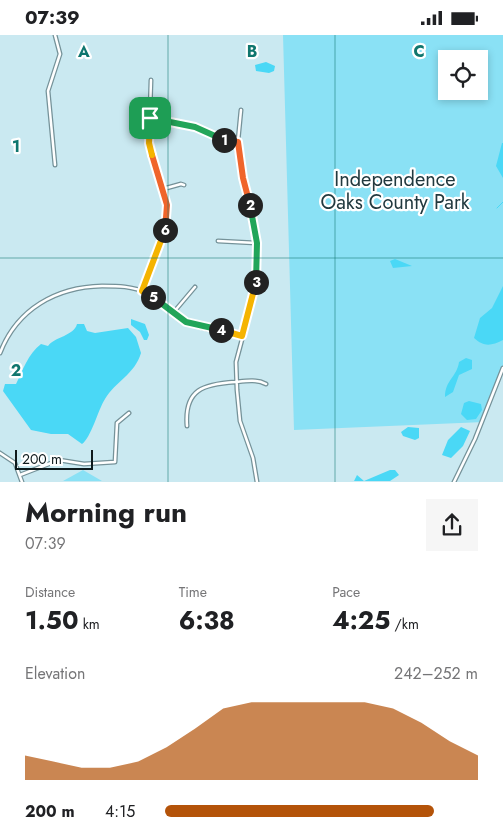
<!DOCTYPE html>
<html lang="en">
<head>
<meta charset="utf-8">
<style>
	body { margin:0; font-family:Jost,sans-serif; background:#f6f6f6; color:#202124; height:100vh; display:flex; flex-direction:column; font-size:19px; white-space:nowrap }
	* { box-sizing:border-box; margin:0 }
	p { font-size:16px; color:#757577 }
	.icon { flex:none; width:28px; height:28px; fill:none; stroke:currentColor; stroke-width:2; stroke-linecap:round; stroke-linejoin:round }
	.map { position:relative; height:447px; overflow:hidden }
	.side { display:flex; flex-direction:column; background:#fff; flex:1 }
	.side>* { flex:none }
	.fabs { position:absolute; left:438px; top:15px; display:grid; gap:10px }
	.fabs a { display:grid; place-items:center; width:50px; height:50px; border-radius:0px; background:#fff; box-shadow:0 2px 8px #0003; font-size:25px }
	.scale { position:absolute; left:15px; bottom:12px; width:78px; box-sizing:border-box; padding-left:5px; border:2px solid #0e191c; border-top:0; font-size:14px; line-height:18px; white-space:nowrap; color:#0e191c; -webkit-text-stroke:4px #fff; paint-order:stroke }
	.pin { position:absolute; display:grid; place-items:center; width:42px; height:42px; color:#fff; margin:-21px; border-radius:10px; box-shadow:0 2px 8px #0006 }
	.km { position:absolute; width:25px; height:25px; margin:-12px; border-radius:50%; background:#222; color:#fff; font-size:14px; line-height:25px; text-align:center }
	.round { display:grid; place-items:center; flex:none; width:52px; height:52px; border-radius:0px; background:#f6f6f6 }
	.summary { display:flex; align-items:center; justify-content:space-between; height:85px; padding:0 25px }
	h1 { font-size:28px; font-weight:700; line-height:38px }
	.figures { display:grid; grid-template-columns:repeat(3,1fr); gap:8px; height:85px; padding:5px 25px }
	.figures div { display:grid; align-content:center }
	.figures b { font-size:25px; font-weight:700 }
	.figures small { font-size:14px; font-weight:400 }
	.figures p { font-size:14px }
	.chart { height:140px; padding:10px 25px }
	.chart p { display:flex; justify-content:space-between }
	.chart svg { width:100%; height:90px; margin-top:5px; fill:#b45309; opacity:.7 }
	ul { padding:0 25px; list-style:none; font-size:16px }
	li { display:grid; grid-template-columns:80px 60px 1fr; align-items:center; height:38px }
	li i { height:12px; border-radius:6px; background:#b45309 }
	.status { display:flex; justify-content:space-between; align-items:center; height:35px; padding:0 25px; background:#fff; direction:ltr }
	.status svg { height:14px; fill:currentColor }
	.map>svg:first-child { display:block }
</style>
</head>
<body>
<div class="status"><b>07:39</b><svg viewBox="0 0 49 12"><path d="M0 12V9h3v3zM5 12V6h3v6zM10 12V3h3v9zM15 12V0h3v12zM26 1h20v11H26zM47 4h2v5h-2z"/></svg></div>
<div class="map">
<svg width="503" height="447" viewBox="0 0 503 447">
	<rect width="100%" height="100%" fill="#cae9f1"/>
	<!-- green -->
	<path fill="#8ae1f5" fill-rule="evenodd" d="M 283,0 L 503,0 L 503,333 L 484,387 L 294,395 ZM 446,24 L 479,24 L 479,56 L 446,56 Z
		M 83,435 L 102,446 L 63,446 Z"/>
	<!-- water -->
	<path fill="#4ad8f6" d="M 266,27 L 275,31 L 274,36 L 269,38 L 256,36 L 255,30 Z
		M 502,108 L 503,108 L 503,143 L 496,131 Z
		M 395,224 L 412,231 L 393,233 L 390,226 Z
		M 503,251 L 503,305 C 491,311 484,312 474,303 L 480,283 L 492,273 Z
		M 131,284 L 145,289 L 149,300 L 147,305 L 144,305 L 140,297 L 131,290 Z
		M 77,289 L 84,289 L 87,296 L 95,298 L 128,293 L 136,302 L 141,318 C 135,339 115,347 105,364 C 98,375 91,403 82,409 L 68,399 L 51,399 L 31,395 L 3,356 L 5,349 L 16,349 C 23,335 28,319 41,309 L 48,311 C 54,302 74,301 77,289 Z
		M 466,323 L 472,325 L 472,334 L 459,340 L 453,357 L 445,362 C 445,345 457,342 459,327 Z
		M 469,366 L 481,369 L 482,375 L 476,384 L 467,385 L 461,379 L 464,368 Z
		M 408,392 L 419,393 L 419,403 L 415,405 L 403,401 L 401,397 Z
		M 461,392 L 470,396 L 463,411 L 451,423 L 442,420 L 448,405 Z
		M 390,435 L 395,435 L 399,440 L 390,446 L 354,446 L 357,440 L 364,446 Z"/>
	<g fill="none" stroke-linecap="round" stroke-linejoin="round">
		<!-- stream -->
		<path stroke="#4ad8f6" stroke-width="1" d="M 497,173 L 503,167"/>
		<defs>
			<path id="minor" d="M 241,75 L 237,116 L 254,186 L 257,228 L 252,267 L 236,327 L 237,355 L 240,386 L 253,423 L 257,447
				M 151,83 L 195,92 L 222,105 L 237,107
				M 55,130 L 48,56 L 60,19 L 55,0
				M 163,154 L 181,149 L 184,150
				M 218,206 L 257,208
				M 142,256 L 163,205 L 167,183 L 163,154 L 149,108 L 151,45
				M 173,278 L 195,252
				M 0,318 C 17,274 56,252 102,251 C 118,251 132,251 147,258 C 162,265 172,280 187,287 C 203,296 225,296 242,301
				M 187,391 C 184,354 204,349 235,347 C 245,346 257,344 266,349
				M 0,418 L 15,428 L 22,447
				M 20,440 L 59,425 L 84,429 L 115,427 L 117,388 L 129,378
				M 454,447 L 475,404 L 503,333"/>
		</defs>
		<!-- minor casing -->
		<use href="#minor" stroke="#759299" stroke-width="5"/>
		<!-- minor -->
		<use href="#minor" stroke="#fff" stroke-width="2.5"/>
	</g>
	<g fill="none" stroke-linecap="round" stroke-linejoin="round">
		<defs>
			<path id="split-1" d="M 150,83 L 195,92 L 224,105"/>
			<path id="split-2" d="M 224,105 L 238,107 L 243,143 L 250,170"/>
			<path id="split-3" d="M 250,170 L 257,208 L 256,247"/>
			<path id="split-4" d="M 221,295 L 242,301 L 256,247"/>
			<path id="split-5" d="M 153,262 L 186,287 L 221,295"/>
			<path id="split-6" d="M 153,262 L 142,256 L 165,195"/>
			<path id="split-7" d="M 152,120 L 167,170 L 165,195"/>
			<path id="split-8" d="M 150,83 L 149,108 L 152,120"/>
		</defs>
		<!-- split-1 casing -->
		<use href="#split-1" stroke="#fff" stroke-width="10"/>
		<!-- split-2 casing -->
		<use href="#split-2" stroke="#fff" stroke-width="10"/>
		<!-- split-3 casing -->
		<use href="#split-3" stroke="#fff" stroke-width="10"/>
		<!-- split-4 casing -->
		<use href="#split-4" stroke="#fff" stroke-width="10"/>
		<!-- split-5 casing -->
		<use href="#split-5" stroke="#fff" stroke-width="10"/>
		<!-- split-6 casing -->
		<use href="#split-6" stroke="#fff" stroke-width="10"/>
		<!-- split-7 casing -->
		<use href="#split-7" stroke="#fff" stroke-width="10"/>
		<!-- split-8 casing -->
		<use href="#split-8" stroke="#fff" stroke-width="10"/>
		<!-- split-1 -->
		<use href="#split-1" stroke="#22a559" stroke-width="6"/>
		<!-- split-2 -->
		<use href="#split-2" stroke="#f0652b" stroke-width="6"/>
		<!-- split-3 -->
		<use href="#split-3" stroke="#22a559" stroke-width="6"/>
		<!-- split-4 -->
		<use href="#split-4" stroke="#f5b400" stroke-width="6"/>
		<!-- split-5 -->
		<use href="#split-5" stroke="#22a559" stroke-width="6"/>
		<!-- split-6 -->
		<use href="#split-6" stroke="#f5b400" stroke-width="6"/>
		<!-- split-7 -->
		<use href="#split-7" stroke="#f0652b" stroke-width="6"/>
		<!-- split-8 -->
		<use href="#split-8" stroke="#f5b400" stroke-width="6"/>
	</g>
	<!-- grid -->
	<path fill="none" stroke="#0f766e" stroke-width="1" stroke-opacity="0.55" d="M 168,0 L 168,447M 335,0 L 335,447M 0,223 L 503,223"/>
	<g text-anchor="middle" stroke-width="4.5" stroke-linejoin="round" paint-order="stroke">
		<!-- park labels -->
		<g font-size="20" fill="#21393f" stroke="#fff">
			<text x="395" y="151">Independence<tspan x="395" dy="23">Oaks County Park</tspan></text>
		</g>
	</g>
	<g font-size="16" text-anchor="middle" font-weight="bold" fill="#0f766e" stroke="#fff" stroke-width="4.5" stroke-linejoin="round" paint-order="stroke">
		<text x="84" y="22">A</text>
		<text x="252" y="22">B</text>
		<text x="419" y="22">C</text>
		<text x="16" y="117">1</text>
		<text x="16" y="341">2</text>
	</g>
</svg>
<div class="fabs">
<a><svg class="icon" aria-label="locate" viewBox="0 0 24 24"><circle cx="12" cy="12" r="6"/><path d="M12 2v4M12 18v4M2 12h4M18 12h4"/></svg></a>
</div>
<div class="scale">200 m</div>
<div class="pin" style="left:150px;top:83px;background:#1e9e55"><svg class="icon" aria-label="arrive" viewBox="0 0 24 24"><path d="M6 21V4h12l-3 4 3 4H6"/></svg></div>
<b class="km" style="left:224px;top:105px">1</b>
<b class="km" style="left:250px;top:170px">2</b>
<b class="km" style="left:256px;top:247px">3</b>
<b class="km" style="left:221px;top:295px">4</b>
<b class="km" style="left:153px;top:262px">5</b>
<b class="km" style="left:165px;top:195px">6</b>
</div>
<section class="side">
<div class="summary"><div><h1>Morning run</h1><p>07:39</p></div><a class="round"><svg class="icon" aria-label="share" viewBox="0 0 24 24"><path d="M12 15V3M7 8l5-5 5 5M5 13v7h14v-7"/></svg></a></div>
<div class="figures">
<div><p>Distance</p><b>1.50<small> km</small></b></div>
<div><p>Time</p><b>6:38</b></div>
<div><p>Pace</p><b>4:25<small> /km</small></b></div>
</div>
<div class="chart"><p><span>Elevation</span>242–252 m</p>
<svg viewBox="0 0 160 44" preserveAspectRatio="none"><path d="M0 44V32L10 35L20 38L30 38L40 35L50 28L60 19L70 9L80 6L90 6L100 6L110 6L120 6L130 9L140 16L150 25L160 32V44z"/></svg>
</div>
<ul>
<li><b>200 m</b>4:15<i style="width:86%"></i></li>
</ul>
</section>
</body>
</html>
